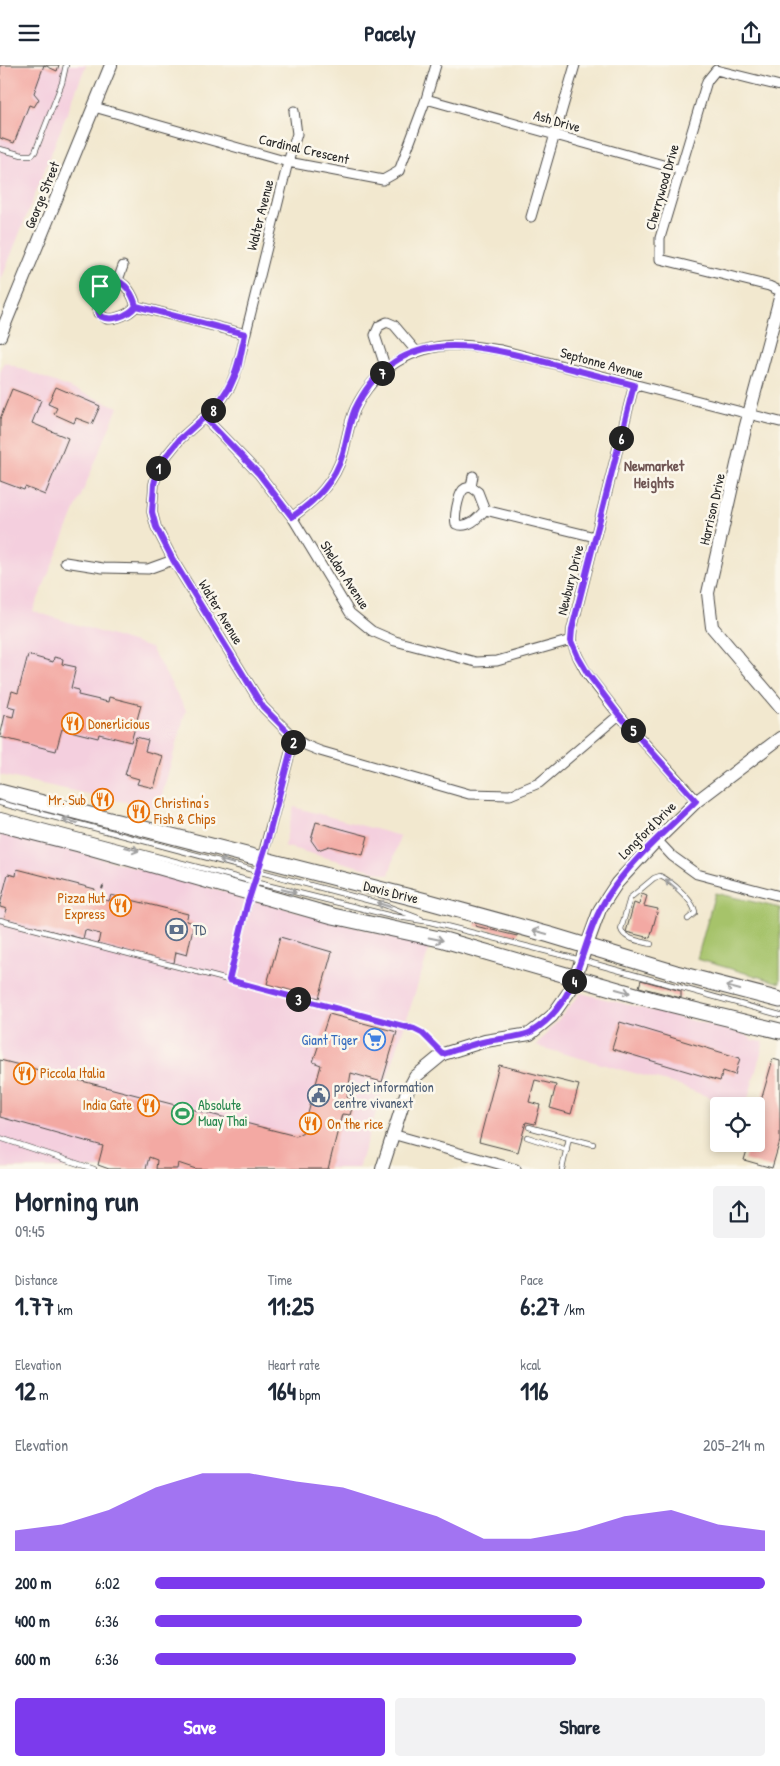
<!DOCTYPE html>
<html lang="en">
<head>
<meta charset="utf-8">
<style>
	body { margin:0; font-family:"Patrick Hand",sans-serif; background:#f2f2f3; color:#1f2937; height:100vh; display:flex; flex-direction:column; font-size:19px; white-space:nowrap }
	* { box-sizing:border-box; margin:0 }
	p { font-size:16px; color:#747a83 }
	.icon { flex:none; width:28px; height:28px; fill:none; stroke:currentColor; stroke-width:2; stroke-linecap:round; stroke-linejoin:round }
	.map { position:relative; height:1104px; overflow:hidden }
	.side { display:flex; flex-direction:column; background:#fff; flex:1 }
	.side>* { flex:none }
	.controls { position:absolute; left:710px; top:1032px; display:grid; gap:10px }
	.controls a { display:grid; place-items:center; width:55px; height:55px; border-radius:5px; background:#fff; box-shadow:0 2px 8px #0003; font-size:25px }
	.pin { position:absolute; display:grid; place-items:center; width:42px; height:42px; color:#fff; margin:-51px -21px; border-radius:50% 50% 50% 0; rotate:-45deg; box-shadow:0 0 5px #0007 }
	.pin .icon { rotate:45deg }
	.km { position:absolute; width:25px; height:25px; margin:-12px; border-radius:50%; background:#222; color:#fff; font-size:14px; line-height:25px; text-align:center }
	.round { display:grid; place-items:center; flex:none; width:52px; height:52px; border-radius:5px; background:#f2f2f3 }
	.summary { display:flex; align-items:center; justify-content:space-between; height:85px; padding:0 15px }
	h1 { font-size:28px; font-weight:700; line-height:38px }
	.figures { display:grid; grid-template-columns:repeat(3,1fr); gap:8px; height:85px; padding:5px 15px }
	.figures div { display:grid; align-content:center }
	.figures b { font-size:25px; font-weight:700 }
	.figures small { font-size:14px; font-weight:400 }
	.figures p { font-size:14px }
	.chart { height:140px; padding:10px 15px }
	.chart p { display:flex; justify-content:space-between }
	.chart svg { width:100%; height:90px; margin-top:5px; fill:#7c3aed; opacity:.7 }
	.action { display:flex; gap:10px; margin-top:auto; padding:10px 15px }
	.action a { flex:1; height:58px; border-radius:5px; background:#7c3aed; color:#fff; font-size:20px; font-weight:700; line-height:58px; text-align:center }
	.action a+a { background:#f2f2f3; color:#1f2937 }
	ul { padding:0 15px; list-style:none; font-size:16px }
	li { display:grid; grid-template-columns:80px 60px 1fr; align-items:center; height:38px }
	li i { height:12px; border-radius:6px; background:#7c3aed }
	header { display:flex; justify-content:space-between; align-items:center; height:65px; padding:0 15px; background:#fff; font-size:22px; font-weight:700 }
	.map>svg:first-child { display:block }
</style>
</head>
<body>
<header><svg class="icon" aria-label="menu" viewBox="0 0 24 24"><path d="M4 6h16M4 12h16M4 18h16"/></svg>Pacely<svg class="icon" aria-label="share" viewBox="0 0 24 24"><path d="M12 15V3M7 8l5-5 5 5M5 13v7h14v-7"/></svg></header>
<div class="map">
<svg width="780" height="1104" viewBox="0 0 780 1104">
	<rect width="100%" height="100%" fill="#fbf7ec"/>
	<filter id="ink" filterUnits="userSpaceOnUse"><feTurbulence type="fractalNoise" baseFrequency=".02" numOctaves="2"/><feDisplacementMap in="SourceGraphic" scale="10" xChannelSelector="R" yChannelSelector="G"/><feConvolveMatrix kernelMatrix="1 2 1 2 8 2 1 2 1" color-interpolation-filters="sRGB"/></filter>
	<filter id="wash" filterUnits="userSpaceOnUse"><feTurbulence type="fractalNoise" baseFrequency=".0096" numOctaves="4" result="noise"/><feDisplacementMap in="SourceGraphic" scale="20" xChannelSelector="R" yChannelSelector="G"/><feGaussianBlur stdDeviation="1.12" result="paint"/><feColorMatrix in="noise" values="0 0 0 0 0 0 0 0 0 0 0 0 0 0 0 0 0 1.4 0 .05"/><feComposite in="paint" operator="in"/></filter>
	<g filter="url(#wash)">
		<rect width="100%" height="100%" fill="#f2e8cf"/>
		<!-- built -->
		<path fill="#f4cfde" d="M 0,0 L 86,0 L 0,218 Z
			M 4,297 L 118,342 L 33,546 L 151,583 L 186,645 L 158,744 L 0,710 L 0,308 Z
			M 294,742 L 400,771 L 389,810 L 284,781 Z
			M 0,766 L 430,882 L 358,1103 L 0,1103 Z
			M 581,928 L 738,967 L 748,971 L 752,975 L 764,977 L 746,1041 L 733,1041 L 674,1019 L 536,981 Z"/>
		<!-- green -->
		<path fill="#a6c36a" stroke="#68774a" d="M 715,828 L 780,843 L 780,918 L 697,894 Z"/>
		<g id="blocks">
			<!-- building -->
			<path fill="#f3a9a3" d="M 0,0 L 59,0 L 57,6 L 44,0 L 34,28 L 39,34 L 34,42 L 29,40 L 14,78 L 0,73 Z
				M 56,322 L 100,341 L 92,359 L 76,353 L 74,358 L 54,349 L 57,343 L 48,339 Z
				M 12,324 L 41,335 L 32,358 L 68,373 L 45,430 L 25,422 L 24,425 L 0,416 L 0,354 Z
				M 28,590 L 53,597 L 54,592 L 63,594 L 62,599 L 76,602 L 71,623 L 79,625 L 78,630 L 108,637 L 109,632 L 141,640 L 131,677 L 99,669 L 98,673 L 62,664 L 56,686 L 0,672 L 5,650 L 13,652 L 15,643 L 8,641 L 12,626 L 18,628 Z
				M 136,672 L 148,675 L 145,686 L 163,691 L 154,723 L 137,719 L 139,714 L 125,710 Z
				M 316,757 L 368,771 L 363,790 L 329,781 L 318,785 L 311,775 Z
				M 17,804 L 95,824 L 93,832 L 109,836 L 111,830 L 188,849 L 186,856 L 194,858 L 187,890 L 176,887 L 174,898 L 159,897 L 98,879 L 100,869 L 85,865 L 83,874 L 4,854 L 7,844 L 0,842 L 0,840 L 8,809 L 16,811 Z
				M 642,829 L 647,831 L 644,841 L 658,844 L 650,873 L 626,867 L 634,838 L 639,840 Z
				M 477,855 L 518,866 L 517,871 L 475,861 Z
				M 280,872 L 332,887 L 319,933 L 267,919 Z
				M 641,915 L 681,926 L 681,933 L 639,922 Z
				M 329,949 L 397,967 L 382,1017 L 351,1008 L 347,1032 L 354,1036 L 350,1050 L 342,1049 L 328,1104 L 196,1104 L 178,1098 L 177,1104 L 156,1104 L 157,1095 L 149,1092 L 146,1104 L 109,1104 L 98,1100 L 103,1081 L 0,1052 L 0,995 L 296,1071 L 303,1067 L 321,1000 L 313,997 Z
				M 620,957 L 740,993 L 735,1010 L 723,1006 L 720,1016 L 612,984 Z
				M 773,994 L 780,996 L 780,1076 L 772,1103 L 744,1095 L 749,1079 L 756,1079 L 756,1053 Z
				M 499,1000 L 579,1020 L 571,1049 L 550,1043 L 556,1020 L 535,1015 L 529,1037 L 540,1040 L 535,1059 L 526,1057 L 518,1087 L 479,1077 Z"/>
		</g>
	</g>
	<g filter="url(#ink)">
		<use href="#blocks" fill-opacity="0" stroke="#494744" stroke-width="1"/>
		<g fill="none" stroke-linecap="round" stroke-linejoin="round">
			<defs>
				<path id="lane" d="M 0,84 L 22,90 L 32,90 L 35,87 L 62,18 L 66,0
					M 0,738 L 382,839 L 421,854
					M 0,750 L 254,817 L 392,851 L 430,857 L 581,895 L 780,950
					M 254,819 L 261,796
					M 0,855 L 414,964 L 422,968 L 442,989
					M 651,879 C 641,876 624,875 621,864 L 630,833 L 654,813 L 660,811 C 670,815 695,837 695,848 L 688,854
					M 229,915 L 251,829
					M 529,1062 L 569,1073
					M 527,1072 L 567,1085
					M 0,1073 L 94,1104
					M 562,1104 L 569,1073 L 593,1079"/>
				<path id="street" d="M 780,21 L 716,5 L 707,16 L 660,173 L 660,194 L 769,221 L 780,226
					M 426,34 L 681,105
					M 94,42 L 288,97 L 383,115 L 399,106 L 426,34 L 436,0
					M 294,46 L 297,69 L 288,97 L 237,304 L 230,322 L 218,340 L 180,374 L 167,390 L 158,404 L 154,419 L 152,447 L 156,462 L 173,495 L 263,642 L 294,673 L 305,680 L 320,686 L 469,729 L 510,730 L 539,718 L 619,650
					M 531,152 L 575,0
					M 114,215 C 126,217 133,230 136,241 C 130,249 117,254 107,254 L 98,248 C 97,237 103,218 114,215 Z
					M 118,215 L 123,201
					M 136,241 L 245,269
					M 386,304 L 375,270 L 379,261 L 387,257 L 394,260 L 416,286
					M 634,320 L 572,564 L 571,575 L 578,592 L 587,609 L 619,650 L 697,736
					M 205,353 L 259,409 L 292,452 L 350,548 L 372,566 L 395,576 L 476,597 L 497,596 L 571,575
					M 471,422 L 478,427 L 485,445 C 478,453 468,464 456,459 C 454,452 458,431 463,425 C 466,422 467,423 471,422 Z
					M 471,422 L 473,411
					M 485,445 L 595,472
					M 292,452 C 316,435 335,417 343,388 C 347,373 349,358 355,344 C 374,304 412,281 456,280 C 471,280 486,283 501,285 L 780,357
					M 65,497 L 103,503 L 148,504 L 173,495
					M 657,775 L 672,791 L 697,809 L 780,831
					M 262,794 L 294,673
					M 392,1069 L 516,1104"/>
				<path id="secondary" d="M 780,233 L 745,364 L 708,528 L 712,562 L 780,642
					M 0,271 L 111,0
					M 382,1104 L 406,1029 L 415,1012 L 443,989 L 485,976 L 530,969 L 552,951 L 571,924 L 600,844 L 617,818 L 657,775 L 697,736 L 780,673"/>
				<path id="primary" d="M 0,727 L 426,836 L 550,870 L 676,908 L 780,935
					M 0,759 L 79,779 L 333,851 L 444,875 L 653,935 L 780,966"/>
			</defs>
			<!-- lane casing -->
			<use href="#lane" stroke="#494744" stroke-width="6"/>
			<!-- street casing -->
			<use href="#street" stroke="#494744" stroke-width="11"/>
			<!-- secondary casing -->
			<use href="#secondary" stroke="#494744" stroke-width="14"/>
			<!-- primary casing -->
			<use href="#primary" stroke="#494744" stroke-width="17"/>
			<!-- path -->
			<path stroke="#494744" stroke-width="2" stroke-dasharray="4 4" stroke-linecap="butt" d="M 100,832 L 104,817"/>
			<!-- lane -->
			<use href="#lane" stroke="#fff" stroke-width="4.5"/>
			<!-- street -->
			<use href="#street" stroke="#fff" stroke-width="9"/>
			<!-- secondary -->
			<use href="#secondary" stroke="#fff" stroke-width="12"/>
			<!-- primary -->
			<use href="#primary" stroke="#fff" stroke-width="15"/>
		</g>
		<!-- one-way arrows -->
		<defs><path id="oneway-shaft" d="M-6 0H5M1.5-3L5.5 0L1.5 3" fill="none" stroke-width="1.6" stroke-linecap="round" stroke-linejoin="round" transform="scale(1.25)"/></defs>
		<g stroke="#a0a0a0">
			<use href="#oneway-shaft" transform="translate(70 756) rotate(-165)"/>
			<use href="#oneway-shaft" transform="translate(132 784) rotate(15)"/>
			<use href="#oneway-shaft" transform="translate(227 797) rotate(-165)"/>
			<use href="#oneway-shaft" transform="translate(671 819) rotate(-139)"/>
			<use href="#oneway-shaft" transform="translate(289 826) rotate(14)"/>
			<use href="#oneway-shaft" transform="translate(384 840) rotate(-162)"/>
			<use href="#oneway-shaft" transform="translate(540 867) rotate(-165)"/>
			<use href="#oneway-shaft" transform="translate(436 874) rotate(12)"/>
			<use href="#oneway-shaft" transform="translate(733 923) rotate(-165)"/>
			<use href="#oneway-shaft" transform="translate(623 926) rotate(15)"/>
		</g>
	</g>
	<g fill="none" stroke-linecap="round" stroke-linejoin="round" filter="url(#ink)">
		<defs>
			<path id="route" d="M 100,251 C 111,257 128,251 136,241 L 245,269 L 238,304 L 230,322 L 218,340 L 180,374 L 167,390 L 158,404 L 154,419 L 152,447 L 156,462 L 173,495 L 263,642 L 294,673 L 266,781 L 247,840 L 229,915 L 414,964 L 422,968 L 443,989 C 457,985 472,979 487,976 C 497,974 523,972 531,967 C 583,936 578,876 608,831 C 631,795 666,766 696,736 L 619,650 L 588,609 L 578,592 L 571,576 L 572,564 L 634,320 C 604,312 575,305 545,297 C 473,278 395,260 355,344 C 349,358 347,373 343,388 C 335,417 316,435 292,452 L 259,409 L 205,353 C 232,325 237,307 245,269 L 136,241 C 133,230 126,217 114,215 C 103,218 94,240 100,251"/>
		</defs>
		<!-- route casing -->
		<use href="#route" stroke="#fff" stroke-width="10"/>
		<!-- route -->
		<use href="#route" stroke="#7c3aed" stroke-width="6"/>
	</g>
	<!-- icons -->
	<defs>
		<symbol id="restaurant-ring" viewBox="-11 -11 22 22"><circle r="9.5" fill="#fbf7ec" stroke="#e8710a" stroke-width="1.5"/><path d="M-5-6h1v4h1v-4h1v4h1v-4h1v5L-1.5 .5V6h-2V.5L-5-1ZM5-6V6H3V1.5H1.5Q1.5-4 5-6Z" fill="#e8710a"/></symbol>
		<symbol id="bank-ring" viewBox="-11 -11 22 22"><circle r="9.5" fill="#fbf7ec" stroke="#5c6f8a" stroke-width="1.5"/><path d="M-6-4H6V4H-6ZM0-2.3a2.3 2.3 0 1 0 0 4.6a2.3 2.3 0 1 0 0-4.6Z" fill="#5c6f8a"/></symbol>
		<symbol id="supermarket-ring" viewBox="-11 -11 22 22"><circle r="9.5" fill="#fbf7ec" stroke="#3f7fe0" stroke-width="1.5"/><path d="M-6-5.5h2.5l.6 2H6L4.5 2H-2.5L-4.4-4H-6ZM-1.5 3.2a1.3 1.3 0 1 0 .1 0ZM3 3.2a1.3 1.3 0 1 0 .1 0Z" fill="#3f7fe0"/></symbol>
		<symbol id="civic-ring" viewBox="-11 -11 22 22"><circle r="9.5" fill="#fbf7ec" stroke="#5c6f8a" stroke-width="1.5"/><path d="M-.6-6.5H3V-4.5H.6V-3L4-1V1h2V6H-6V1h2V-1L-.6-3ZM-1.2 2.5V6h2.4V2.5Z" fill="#5c6f8a"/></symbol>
		<symbol id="stadium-ring" viewBox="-11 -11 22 22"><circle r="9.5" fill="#fbf7ec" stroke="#2e9e5b" stroke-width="1.5"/><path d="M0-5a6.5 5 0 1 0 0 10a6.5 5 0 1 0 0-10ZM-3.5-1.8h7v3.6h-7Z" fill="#2e9e5b"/></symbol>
	</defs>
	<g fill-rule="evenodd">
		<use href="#restaurant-ring" x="60" y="646" width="25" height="25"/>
		<use href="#restaurant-ring" x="90" y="722" width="25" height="25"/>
		<use href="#restaurant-ring" x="126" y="734" width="25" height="25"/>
		<use href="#restaurant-ring" x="108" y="828" width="25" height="25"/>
		<use href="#bank-ring" x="164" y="852" width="25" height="25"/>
		<use href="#supermarket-ring" x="362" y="962" width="25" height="25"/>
		<use href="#restaurant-ring" x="12" y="996" width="25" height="25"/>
		<use href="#civic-ring" x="306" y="1018" width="25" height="25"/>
		<use href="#restaurant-ring" x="136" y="1028" width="25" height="25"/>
		<use href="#stadium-ring" x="170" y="1036" width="25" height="25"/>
		<use href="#restaurant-ring" x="298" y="1046" width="25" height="25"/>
	</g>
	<g text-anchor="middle" stroke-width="5" stroke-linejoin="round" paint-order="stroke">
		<!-- street labels -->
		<g font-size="14" fill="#2b2b2b" stroke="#fbf7ec">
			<text transform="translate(557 56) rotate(16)" y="5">Ash Drive</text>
			<text transform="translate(304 84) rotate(13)" y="5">Cardinal Crescent</text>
			<text transform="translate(662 122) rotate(-74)" y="5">Cherrywood Drive</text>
			<text transform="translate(42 130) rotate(-68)" y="5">George Street</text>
			<text transform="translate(260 150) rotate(-76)" y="5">Walter Avenue</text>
			<text transform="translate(602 298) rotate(15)" y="5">Septonne Avenue</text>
			<text transform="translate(712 444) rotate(-77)" y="5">Harrison Drive</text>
			<text transform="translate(345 510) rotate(57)" y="5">Sheldon Avenue</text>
			<text transform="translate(570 515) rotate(-76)" y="5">Newbury Drive</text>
			<text transform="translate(221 547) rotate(59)" y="5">Walter Avenue</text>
			<text transform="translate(647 765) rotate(-45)" y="5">Longford Drive</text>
			<text transform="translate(391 827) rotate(14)" y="5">Davis Drive</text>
		</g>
		<!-- food labels -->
		<g font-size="14" fill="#c56008" stroke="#fbf7ec" text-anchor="start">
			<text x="88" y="664">Donerlicious</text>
			<text x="86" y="740" text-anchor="end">Mr. Sub</text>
			<text x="154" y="743">Christina's<tspan x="154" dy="16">Fish &amp; Chips</tspan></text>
			<text x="105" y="838" text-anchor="end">Pizza Hut<tspan x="105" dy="16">Express</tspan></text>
			<text x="40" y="1013">Piccola Italia</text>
			<text x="132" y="1045" text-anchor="end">India Gate</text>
			<text x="327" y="1064">On the rice</text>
		</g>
		<!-- service labels -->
		<g font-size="14" fill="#4e5e75" stroke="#fbf7ec" text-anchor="start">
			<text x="193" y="870">TD</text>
			<text x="334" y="1027">project information<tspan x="334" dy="16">centre vivanext</tspan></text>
		</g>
		<!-- shop labels -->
		<g font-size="14" fill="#366cbe" stroke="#fbf7ec" text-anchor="end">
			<text x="358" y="980">Giant Tiger</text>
		</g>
		<!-- leisure labels -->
		<g font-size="14" fill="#27864d" stroke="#fbf7ec" text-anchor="start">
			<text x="198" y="1045">Absolute<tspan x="198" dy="16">Muay Thai</tspan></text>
		</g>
		<!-- neighbourhood labels -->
		<g font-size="15" font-weight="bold" fill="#715755" stroke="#fbf7ec">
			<text x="654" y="406">Newmarket<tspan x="654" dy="17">Heights</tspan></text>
		</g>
	</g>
</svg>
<div class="controls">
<a><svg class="icon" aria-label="locate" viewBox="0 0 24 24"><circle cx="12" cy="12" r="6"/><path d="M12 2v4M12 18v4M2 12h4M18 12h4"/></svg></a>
</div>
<div class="pin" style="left:100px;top:251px;background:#1e9e55"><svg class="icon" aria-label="arrive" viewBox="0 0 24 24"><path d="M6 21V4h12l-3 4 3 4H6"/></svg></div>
<b class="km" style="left:158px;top:403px">1</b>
<b class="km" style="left:293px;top:677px">2</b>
<b class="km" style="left:298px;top:934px">3</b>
<b class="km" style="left:574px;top:916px">4</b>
<b class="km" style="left:633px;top:665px">5</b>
<b class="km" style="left:621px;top:373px">6</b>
<b class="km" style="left:382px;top:308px">7</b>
<b class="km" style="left:213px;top:345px">8</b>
</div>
<section class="side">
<div class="summary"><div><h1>Morning run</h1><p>09:45</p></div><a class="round"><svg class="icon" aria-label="share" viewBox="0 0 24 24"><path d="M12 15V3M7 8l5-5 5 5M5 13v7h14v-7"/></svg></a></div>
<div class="figures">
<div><p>Distance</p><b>1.77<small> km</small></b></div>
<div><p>Time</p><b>11:25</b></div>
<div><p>Pace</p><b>6:27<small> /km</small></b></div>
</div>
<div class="figures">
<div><p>Elevation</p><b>12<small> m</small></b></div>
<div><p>Heart rate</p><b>164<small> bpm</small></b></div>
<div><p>kcal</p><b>116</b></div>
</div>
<div class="chart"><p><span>Elevation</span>205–214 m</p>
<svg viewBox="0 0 160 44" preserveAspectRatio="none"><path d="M0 44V34L10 31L20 24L30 13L40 6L50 6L60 10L70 13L80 20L90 27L100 38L110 38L120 34L130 27L140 24L150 31L160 34V44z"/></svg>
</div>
<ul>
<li><b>200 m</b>6:02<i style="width:100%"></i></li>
<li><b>400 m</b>6:36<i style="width:70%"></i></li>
<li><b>600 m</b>6:36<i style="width:69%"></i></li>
</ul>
<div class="action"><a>Save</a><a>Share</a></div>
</section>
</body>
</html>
